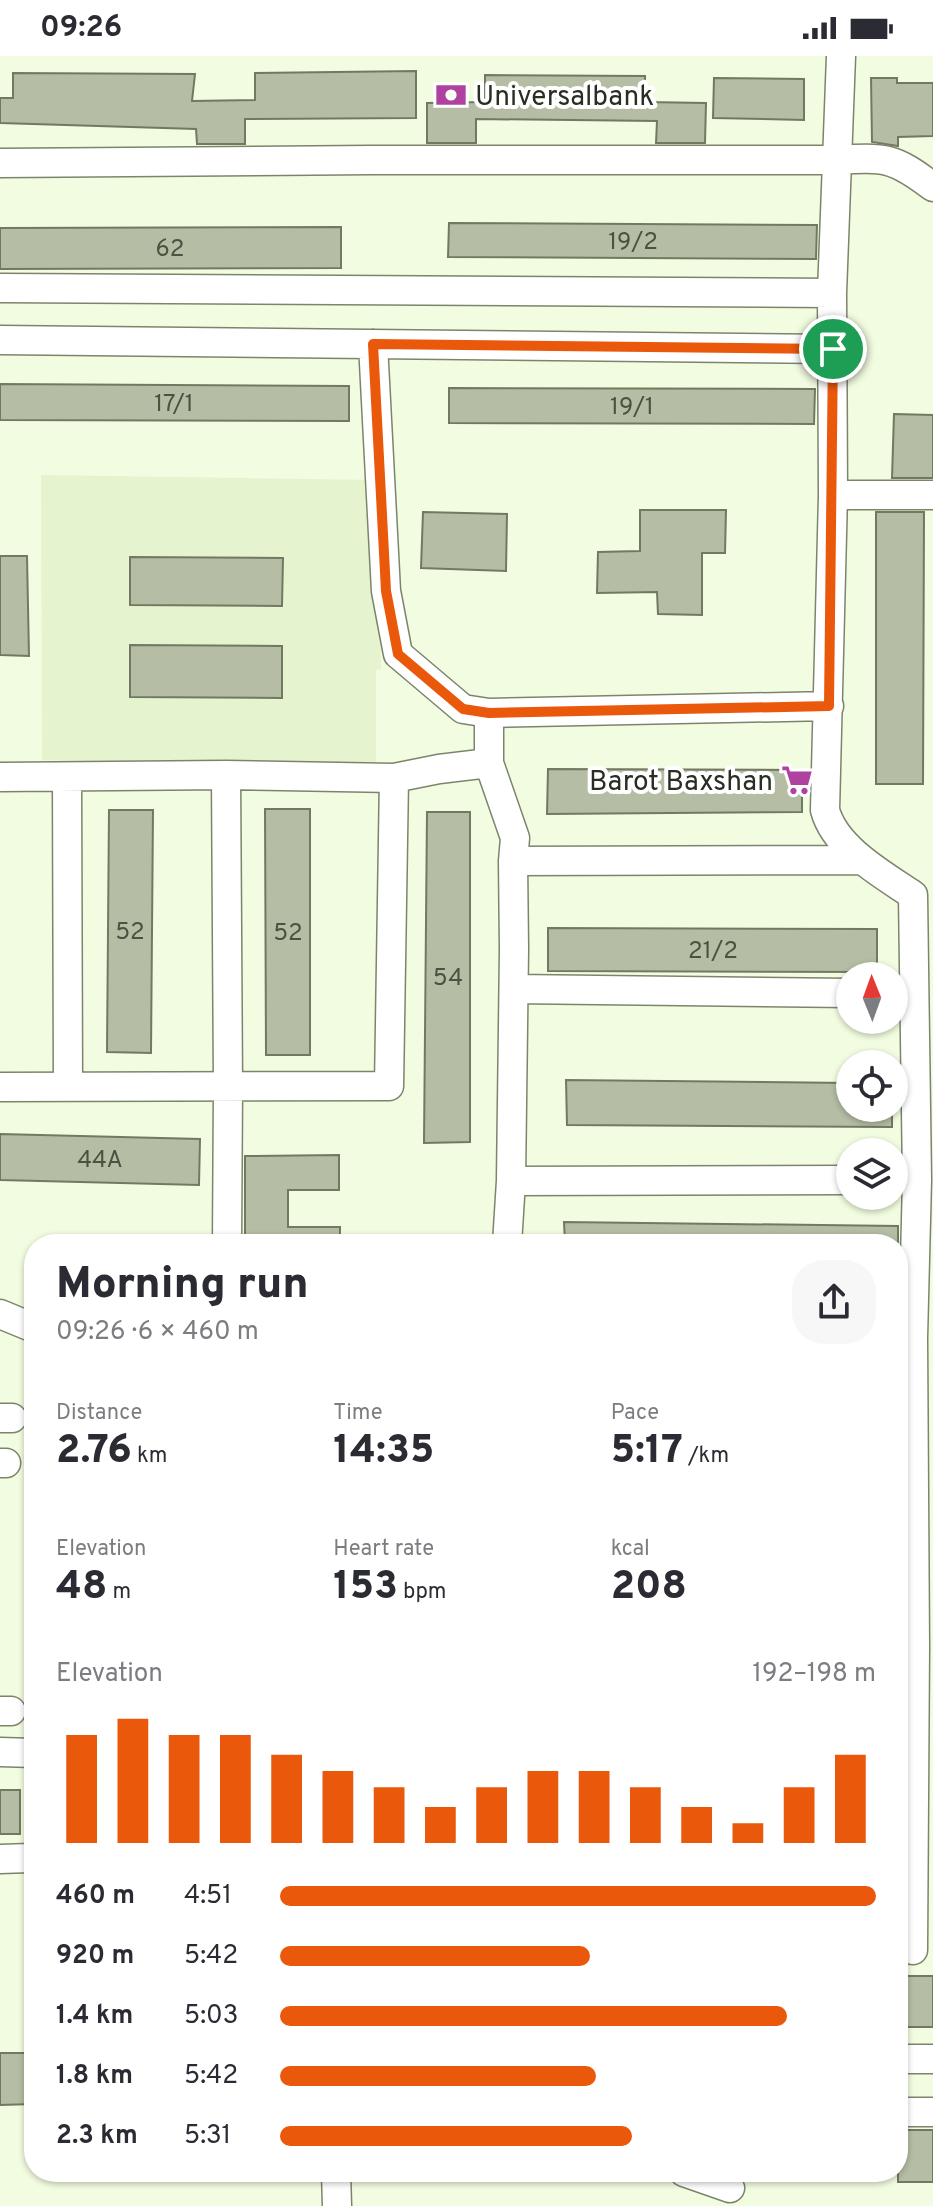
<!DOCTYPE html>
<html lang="en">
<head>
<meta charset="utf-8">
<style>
	body { margin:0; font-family:Overpass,sans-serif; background:#f7f7f7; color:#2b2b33; height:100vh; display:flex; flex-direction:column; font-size:30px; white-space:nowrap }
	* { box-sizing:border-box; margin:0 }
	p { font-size:26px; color:#7c7c81 }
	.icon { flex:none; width:44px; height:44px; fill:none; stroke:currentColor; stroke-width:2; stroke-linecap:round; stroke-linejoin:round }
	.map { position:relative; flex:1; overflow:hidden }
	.sheet { position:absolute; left:24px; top:1178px; width:884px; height:948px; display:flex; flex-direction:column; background:#fff; border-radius:32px; box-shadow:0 2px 6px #0004 }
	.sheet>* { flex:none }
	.needle { width:52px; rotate:359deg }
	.fabs { position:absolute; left:836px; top:906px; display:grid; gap:16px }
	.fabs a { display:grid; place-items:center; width:72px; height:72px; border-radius:50%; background:#fff; box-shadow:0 2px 6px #0004; font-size:40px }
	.pin { position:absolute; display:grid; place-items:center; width:68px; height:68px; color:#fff; margin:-34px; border:4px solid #fff; border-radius:50%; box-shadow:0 2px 8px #0007 }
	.round { display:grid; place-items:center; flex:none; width:84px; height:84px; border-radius:32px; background:#f7f7f7 }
	.headline { display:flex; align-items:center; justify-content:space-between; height:136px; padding:0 32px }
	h1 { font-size:44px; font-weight:800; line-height:60px }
	.metrics { display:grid; grid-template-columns:repeat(3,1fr); gap:12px; height:136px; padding:8px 32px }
	.metrics div { display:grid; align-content:center }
	.metrics b { font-size:40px; font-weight:800 }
	.metrics small { font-size:22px; font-weight:400 }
	.metrics p { font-size:22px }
	.chart { height:224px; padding:16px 32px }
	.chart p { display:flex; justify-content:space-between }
	.chart svg { width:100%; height:144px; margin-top:8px; stroke:#ea580c; stroke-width:6 }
	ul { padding:0 32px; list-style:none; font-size:26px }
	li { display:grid; grid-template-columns:128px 96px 1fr; align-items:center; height:60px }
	li i { height:20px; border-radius:10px; background:#ea580c }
	.status { display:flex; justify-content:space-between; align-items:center; height:56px; padding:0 40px; background:#fff; direction:ltr }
	.status svg { height:22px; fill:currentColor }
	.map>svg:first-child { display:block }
</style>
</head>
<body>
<div class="status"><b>09:26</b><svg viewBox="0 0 49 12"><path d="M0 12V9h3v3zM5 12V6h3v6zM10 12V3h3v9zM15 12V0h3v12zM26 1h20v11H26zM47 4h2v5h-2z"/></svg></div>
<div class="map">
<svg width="933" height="2150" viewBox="0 0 933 2150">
	<rect width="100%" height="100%" fill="#f2fce0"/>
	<!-- built -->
	<path fill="#e6f3cf" d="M 41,419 L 378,424 L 381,613 L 376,614 L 376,711 L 42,704 Z"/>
	<!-- building -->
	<path fill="#b5bea4" stroke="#717a61" stroke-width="2" d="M 416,15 L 416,62 L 245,63 L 245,88 L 197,88 L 196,73 L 0,67 L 0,42 L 13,42 L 13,17 L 195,18 L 192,45 L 255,44 L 255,17 Z
		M 485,19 L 645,20 L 645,46 L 706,47 L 705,87 L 656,87 L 657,65 L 476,63 L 476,87 L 427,87 L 427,47 L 485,46 Z
		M 714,22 L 804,23 L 804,64 L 713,62 Z
		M 871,22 L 897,22 L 897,27 L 933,27 L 933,80 L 898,81 L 898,90 L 872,86 Z
		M 449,167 L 817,169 L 816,203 L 448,201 Z
		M 341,171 L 341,212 L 0,213 L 0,172 Z
		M 0,328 L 349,330 L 349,365 L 0,364 Z
		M 449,332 L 815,333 L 814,368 L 449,367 Z
		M 894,358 L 933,359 L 933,422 L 892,422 Z
		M 640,454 L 726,454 L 725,497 L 702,497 L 702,559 L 658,558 L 657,536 L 597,537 L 598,496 L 640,495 Z
		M 423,456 L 507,458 L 506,515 L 421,512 Z
		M 876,456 L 924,456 L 923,728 L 876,728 Z
		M 0,500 L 27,500 L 29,600 L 0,599 Z
		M 130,501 L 283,502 L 282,550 L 130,549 Z
		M 130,589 L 282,590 L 282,642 L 130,641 Z
		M 548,713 L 802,714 L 802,756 L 547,758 Z
		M 265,753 L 310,753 L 310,999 L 266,999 Z
		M 109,754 L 153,754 L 151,997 L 107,996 Z
		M 427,756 L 470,756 L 470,1086 L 424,1087 Z
		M 548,872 L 877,873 L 877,916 L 548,915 Z
		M 566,1024 L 850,1027 L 850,1052 L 892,1052 L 892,1071 L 567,1069 Z
		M 0,1078 L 200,1083 L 199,1129 L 0,1124 Z
		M 339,1099 L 339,1134 L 288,1134 L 288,1171 L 340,1171 L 340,1188 L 245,1188 L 245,1100 Z
		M 564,1166 L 898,1170 L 898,1188 L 565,1188 Z
		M 0,1734 L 20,1734 L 20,1778 L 0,1778 Z
		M 898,1920 L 933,1920 L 933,1971 L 898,1971 Z
		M 0,1997 L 34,1997 L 34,2048 L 0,2049 Z
		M 898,2074 L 933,2074 L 933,2126 L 898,2126 Z"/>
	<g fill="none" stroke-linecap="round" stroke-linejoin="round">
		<defs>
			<path id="minor" d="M 841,0 L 832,237 L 833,439 L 825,754 C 835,792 882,818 913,839 L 917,1124 L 913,1282 L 915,1590 L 913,1894
				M 0,107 L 371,104 L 837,104 C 885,101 894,101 933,131
				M 0,232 L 832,237
				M 0,284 L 833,293
				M 373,288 L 386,535 L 398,598 L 463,653 L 489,657 L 829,650
				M 833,439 L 933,439
				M 489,657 L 489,707 L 515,782 L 513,805 L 514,893 L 511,1125 L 507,1188
				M 226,719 L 228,1030 L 227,1188
				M 0,721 L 226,719 L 394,722 L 439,713 L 489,707
				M 67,722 L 68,1030
				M 513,805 L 861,804
				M 514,933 L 850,937
				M 0,1031 L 389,1030 L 394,722
				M 511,1125 L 850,1124
				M 0,1258 L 34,1272
				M 0,1362 L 12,1362
				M 0,1407 L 6,1407
				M 0,1655 L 11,1655
				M 0,1696 L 34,1697
				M 0,1803 L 30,1802 L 34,1800
				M 898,2003 L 933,2003
				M 898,2056 L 933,2056
				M 336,2116 L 337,2150
				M 684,2116 L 730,2132"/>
		</defs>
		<!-- minor casing -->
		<use href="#minor" stroke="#7c856c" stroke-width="31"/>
		<!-- minor -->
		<use href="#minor" stroke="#fff" stroke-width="28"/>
	</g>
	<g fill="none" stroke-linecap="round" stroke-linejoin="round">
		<defs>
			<path id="route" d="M 373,288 L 833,293 L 829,650 L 489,657 L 463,653 L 398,598 L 386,535 Z"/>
		</defs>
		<!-- route casing -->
		<use href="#route" stroke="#fff" stroke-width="16"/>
		<!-- route -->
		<use href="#route" stroke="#ea580c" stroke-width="10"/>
	</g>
	<!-- icons -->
	<defs>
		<symbol id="bank-bare" viewBox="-9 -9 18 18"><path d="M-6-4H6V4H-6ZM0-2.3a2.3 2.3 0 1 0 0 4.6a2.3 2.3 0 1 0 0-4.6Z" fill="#af41a0" stroke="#fff" stroke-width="2.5" paint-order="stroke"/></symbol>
		<symbol id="supermarket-bare" viewBox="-9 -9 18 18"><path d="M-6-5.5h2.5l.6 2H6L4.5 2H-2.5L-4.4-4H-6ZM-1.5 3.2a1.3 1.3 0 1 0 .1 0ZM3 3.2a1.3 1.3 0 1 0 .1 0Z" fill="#af41a0" stroke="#fff" stroke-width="2.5" paint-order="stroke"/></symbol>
	</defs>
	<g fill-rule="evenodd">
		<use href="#bank-bare" x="429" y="17" width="44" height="44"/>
		<use href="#supermarket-bare" x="775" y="702" width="44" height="44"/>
	</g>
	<g text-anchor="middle" stroke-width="8" stroke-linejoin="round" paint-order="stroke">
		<!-- number labels -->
		<g font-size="24" fill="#4c5142">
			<text x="633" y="193">19/2</text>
			<text x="170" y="200">62</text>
			<text x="174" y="355">17/1</text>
			<text x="632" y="358">19/1</text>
			<text x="130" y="883">52</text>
			<text x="288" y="884">52</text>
			<text x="713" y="902">21/2</text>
			<text x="448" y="929">54</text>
			<text x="100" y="1111">44A</text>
		</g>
		<!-- poi labels -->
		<g font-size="28" fill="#292d22" stroke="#fff" text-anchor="start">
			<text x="475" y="49">Universalbank</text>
			<text x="773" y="734" text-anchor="end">Barot Baxshan</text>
		</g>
	</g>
</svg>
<div class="fabs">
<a><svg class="needle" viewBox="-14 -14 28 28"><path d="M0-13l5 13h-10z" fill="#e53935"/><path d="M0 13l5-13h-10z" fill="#7c7c81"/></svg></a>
<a><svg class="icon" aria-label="locate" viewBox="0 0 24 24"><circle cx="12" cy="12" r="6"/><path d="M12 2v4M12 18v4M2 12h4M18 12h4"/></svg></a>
<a><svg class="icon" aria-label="layers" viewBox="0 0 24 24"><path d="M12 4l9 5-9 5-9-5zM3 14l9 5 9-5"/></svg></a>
</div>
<div class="pin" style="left:833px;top:293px;background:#1e9e55"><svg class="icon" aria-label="arrive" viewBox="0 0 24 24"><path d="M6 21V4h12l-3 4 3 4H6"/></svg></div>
<section class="sheet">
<div class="headline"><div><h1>Morning run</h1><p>09:26 · 6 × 460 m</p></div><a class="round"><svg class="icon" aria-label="share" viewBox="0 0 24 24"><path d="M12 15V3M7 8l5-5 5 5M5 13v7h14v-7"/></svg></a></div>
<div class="metrics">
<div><p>Distance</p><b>2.76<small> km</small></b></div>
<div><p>Time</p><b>14:35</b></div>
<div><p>Pace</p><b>5:17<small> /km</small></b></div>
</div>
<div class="metrics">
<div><p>Elevation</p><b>48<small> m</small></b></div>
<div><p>Heart rate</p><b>153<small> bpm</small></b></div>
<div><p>kcal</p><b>208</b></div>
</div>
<div class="chart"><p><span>Elevation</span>192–198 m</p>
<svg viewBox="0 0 160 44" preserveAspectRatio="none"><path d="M5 44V11M15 44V6M25 44V11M35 44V11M45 44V17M55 44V22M65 44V27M75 44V33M85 44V27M95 44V22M105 44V22M115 44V27M125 44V33M135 44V38M145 44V27M155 44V17"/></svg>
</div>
<ul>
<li><b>460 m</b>4:51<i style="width:100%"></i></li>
<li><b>920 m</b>5:42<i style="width:52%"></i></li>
<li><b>1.4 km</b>5:03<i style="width:85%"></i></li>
<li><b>1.8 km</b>5:42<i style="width:53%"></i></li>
<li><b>2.3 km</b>5:31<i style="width:59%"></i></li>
</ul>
</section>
</div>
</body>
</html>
